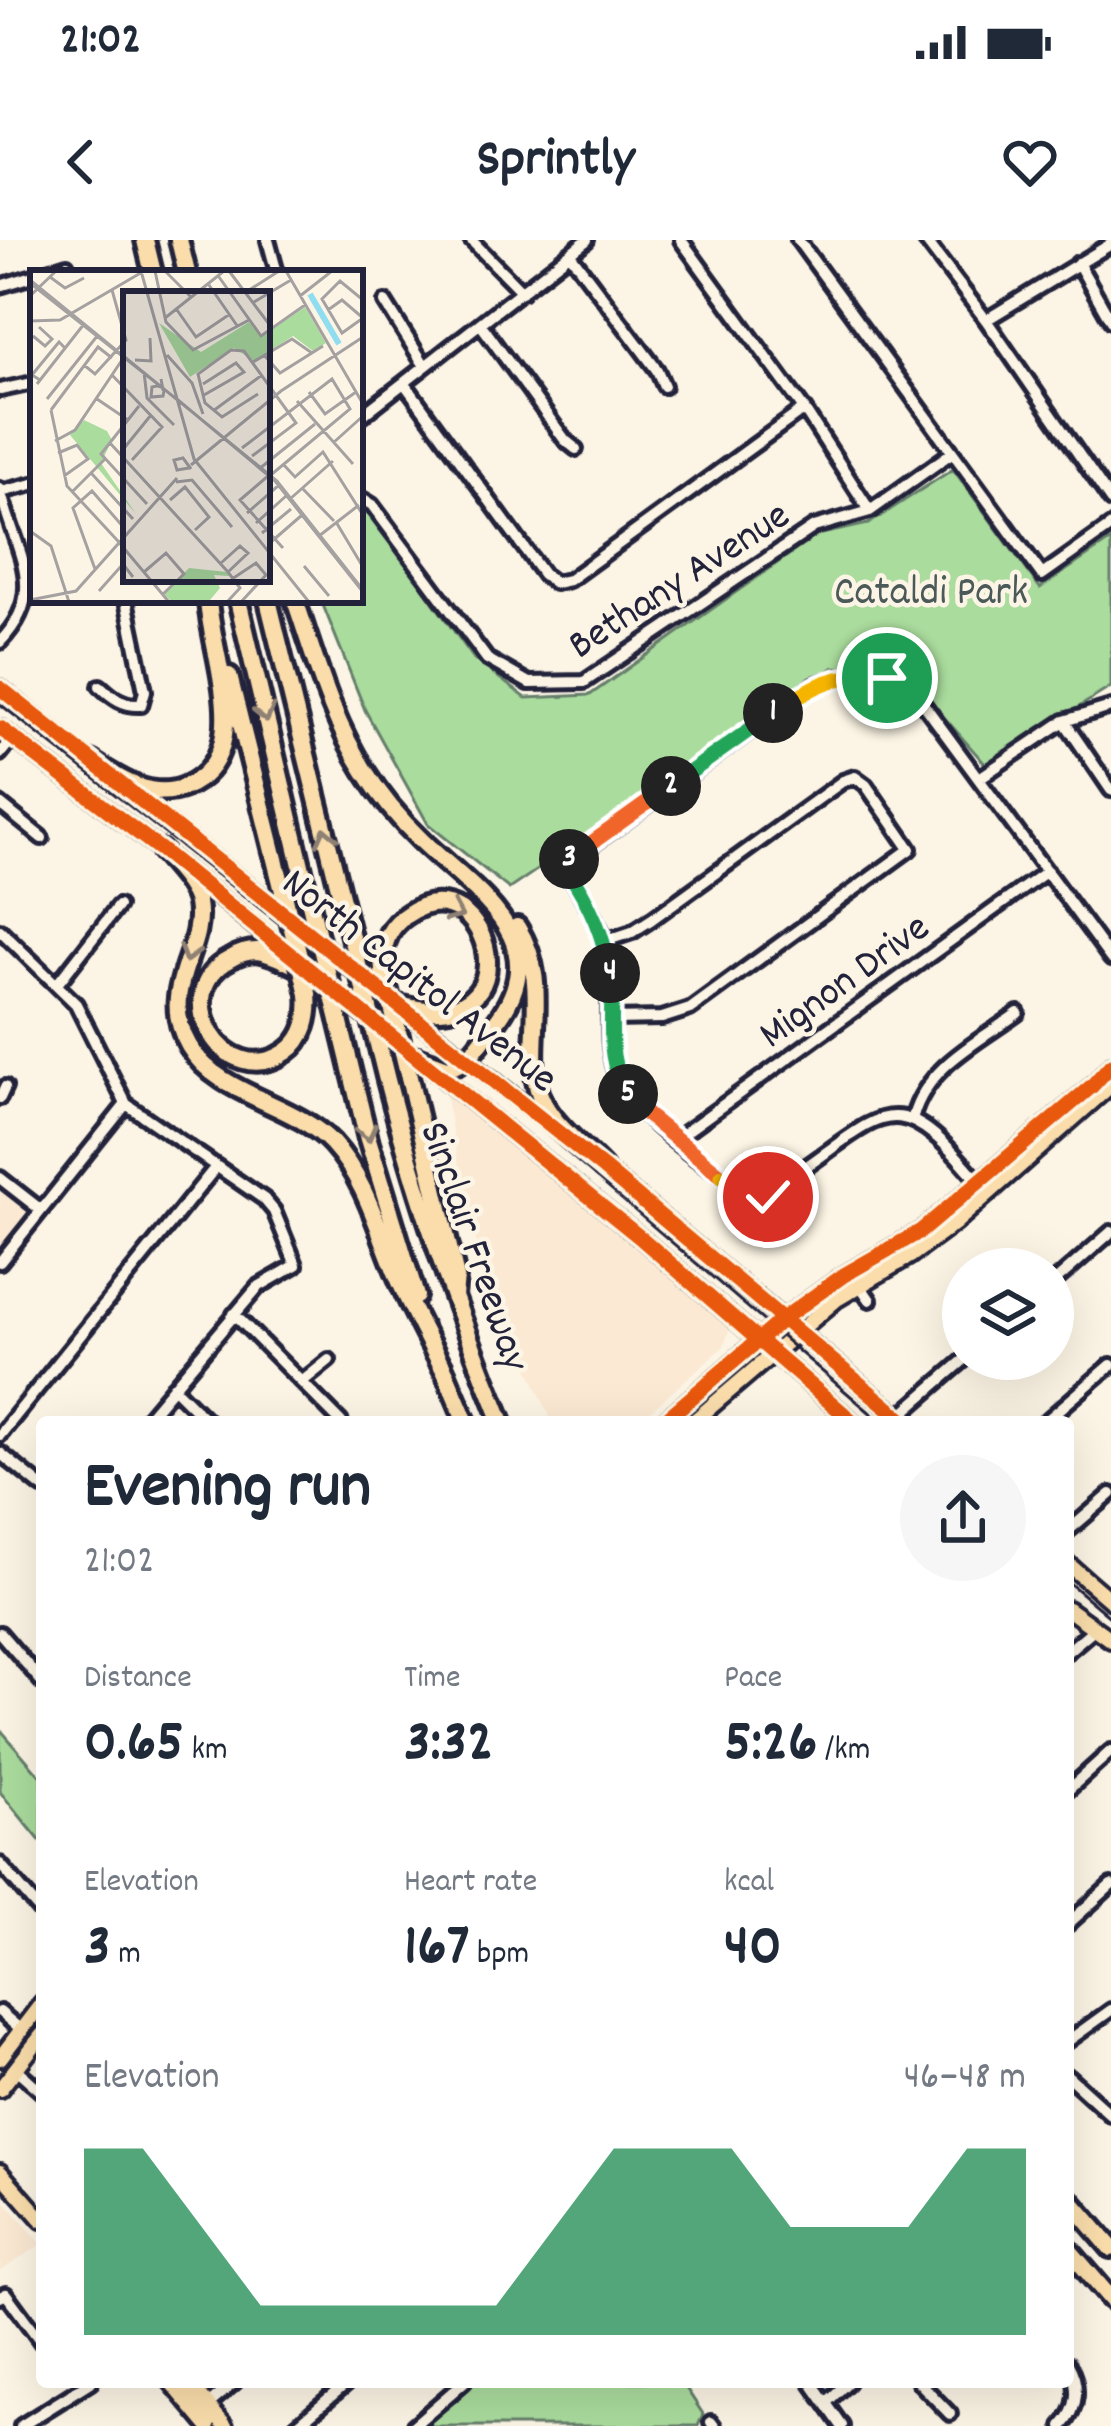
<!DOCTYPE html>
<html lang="en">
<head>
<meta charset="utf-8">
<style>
	body { margin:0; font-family:Dekko,sans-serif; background:#f6f6f7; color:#1f2937; height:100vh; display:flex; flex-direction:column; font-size:45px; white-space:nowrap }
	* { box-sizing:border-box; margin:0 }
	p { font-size:39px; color:#747a83 }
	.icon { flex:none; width:66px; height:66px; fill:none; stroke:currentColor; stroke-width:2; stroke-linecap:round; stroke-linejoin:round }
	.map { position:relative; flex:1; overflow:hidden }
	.sheet { position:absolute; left:36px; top:1176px; width:1038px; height:972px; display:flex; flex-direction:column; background:#fff; border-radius:12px; box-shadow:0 12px 48px #0002 }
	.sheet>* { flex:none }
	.buttons { position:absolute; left:942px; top:1008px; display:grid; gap:24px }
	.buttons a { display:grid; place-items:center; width:132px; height:132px; border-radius:50%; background:#fff; box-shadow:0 12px 48px #0002; font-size:60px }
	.pin { position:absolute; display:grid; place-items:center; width:102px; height:102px; color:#fff; margin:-51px; border:6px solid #fff; border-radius:50%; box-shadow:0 3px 12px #0007 }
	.km { position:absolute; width:60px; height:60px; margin:-30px; border-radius:50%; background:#222; color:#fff; font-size:33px; line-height:60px; text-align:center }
	.round { display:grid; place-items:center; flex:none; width:126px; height:126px; border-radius:63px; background:#f6f6f7 }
	.head { display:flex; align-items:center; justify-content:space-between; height:204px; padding:0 48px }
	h1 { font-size:66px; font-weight:700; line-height:90px }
	.stats { display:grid; grid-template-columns:repeat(3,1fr); gap:18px; height:204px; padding:12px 48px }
	.stats div { display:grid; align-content:center }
	.stats b { font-size:60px; font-weight:700 }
	.stats small { font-size:33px; font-weight:400 }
	.stats p { font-size:33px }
	.chart { height:336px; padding:24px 48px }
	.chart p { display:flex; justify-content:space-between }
	.chart svg { width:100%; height:216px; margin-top:12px; fill:#0b8043; opacity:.7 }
	.status { display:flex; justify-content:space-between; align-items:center; height:84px; padding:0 60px; background:#fff; direction:ltr }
	.status svg { height:33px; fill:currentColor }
	header { display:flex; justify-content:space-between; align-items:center; height:156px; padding:0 48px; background:#fff; font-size:54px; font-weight:700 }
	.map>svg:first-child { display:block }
</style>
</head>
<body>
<div class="status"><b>21:02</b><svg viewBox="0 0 49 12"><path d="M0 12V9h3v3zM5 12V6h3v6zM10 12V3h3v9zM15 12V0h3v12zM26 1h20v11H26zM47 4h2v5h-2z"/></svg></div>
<header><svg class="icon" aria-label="back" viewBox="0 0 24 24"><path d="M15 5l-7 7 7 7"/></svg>Sprintly<svg class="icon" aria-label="heart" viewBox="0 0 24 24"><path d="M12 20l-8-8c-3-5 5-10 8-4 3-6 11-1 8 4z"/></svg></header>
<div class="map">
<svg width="1111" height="2186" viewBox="0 0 1111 2186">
	<rect width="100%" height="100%" fill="#fcf5e5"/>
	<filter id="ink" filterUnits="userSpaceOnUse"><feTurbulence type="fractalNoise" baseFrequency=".00833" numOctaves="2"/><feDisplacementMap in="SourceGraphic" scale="24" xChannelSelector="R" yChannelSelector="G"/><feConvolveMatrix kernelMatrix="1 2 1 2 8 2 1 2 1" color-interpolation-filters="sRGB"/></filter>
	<g filter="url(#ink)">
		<!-- built -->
		<path fill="#fbe9d3" d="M 445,853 L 731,1086 L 724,1106 L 638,1182 L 552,1182 L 497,1058 L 470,985 Z
			M 0,951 L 28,973 L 0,1010 Z
			M 0,1956 L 42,2004 L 0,2031 Z"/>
		<!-- green -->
		<path fill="#aadc9d" stroke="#667f6c" stroke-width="3" d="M 953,229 L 1040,348 L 1111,300 L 1111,447 L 986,525 L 905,433 L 834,427 L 509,649 L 428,584 L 365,470 L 321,360 L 360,360 L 360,266 L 372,277 L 474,419 L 526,458 L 590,455 L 817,295 L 868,284 Z
			M 0,1489 L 42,1538 L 42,1603 L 0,1552 Z
			M 465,2142 L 682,2142 L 703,2174 L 698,2186 L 425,2186 L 458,2159 Z"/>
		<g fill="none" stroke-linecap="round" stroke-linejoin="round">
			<defs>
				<path id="minor" d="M 268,0 L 277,33
					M 471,0 L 522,52
					M 681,0 L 804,169 L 870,271
					M 798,0 L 1042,335 L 1111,286
					M 925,0 L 986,80 L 1111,261
					M 570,14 L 657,130 L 664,146
					M 1078,23 L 1111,81
					M 42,33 L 67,25
					M 0,46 L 33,36
					M 385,62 L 425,126
					M 986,80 L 1111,4
					M 482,86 L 565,200 L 576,209
					M 405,144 L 543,334 L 555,343 L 569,340 L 804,169
					M 0,150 L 33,143
					M 360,177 L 587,0
					M 0,249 C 14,311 51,349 0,402
					M 1,252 L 33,244
					M 360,258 L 372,265 L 487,419 L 529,443 L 584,442 L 814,287 L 870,271 L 950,214
					M 100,446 C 113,458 123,466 141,465 L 145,451 L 126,360
					M 1064,481 L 1111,550
					M 0,514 L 13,498
					M 981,537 L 1064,481 L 1111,467
					M 0,564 L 42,598
					M 0,690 L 76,764 L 126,864 L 264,959 L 274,971 L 296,1025 L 258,1047 L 144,1182
					M 605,701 L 632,692 L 652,679 L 843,541 L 855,537 L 866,545 L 910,609 L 690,769 L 662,778 L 612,779
					M 58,743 L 118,666
					M 0,858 L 5,847
					M 913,877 C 927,826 977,803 1018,773
					M 676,899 L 1047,631
					M 0,938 L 41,970
					M 982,946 C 891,834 884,877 782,943 C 770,946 758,949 746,946 C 714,939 633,871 619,842 C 601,805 615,748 606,705 C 599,676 572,648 567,623 L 814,445 C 852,432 878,434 914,451 L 1111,719
					M 767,947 L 770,968 L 780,988
					M 0,1022 L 126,864
					M 1053,1043 L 1111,992
					M 859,1044 L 870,1060
					M 234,1074 L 341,1182
					M 303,1141 L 329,1120
					M 173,1147 L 208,1182
					M 898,1177 L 965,1119
					M 1045,1182 L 1111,1125
					M 0,1195 L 215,928
					M 0,1213 L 42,1247
					M 1068,1291 L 1111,1254
					M 0,1393 L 42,1442
					M 1068,1411 L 1094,1389
					M 1068,1550 L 1111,1511
					M 0,1624 L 42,1673
					M 1068,1684 L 1111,1645
					M 0,1772 L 21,1790
					M 1068,1801 L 1111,1770
					M 16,1829 L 42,1852
					M 1068,1836 L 1111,1875
					M 0,2057 L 6,2054 L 42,2103
					M 811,2142 L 842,2186
					M 919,2142 L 950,2174
					M 826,2163 L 848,2142
					M 208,2165 L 235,2142
					M 711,2182 L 714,2186
					M 21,2186 L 91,2142
					M 296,2186 L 348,2142
					M 413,2186 L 464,2142
					M 1062,2186 C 1079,2168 1080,2145 1068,2124"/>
				<path id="major" d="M 0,448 L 99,528
					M 0,488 L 161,610 L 401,805
					M 121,545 L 560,893
					M 423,822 L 642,999 L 853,1182
					M 596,922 L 905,1182
					M 663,1182 L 784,1078 L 844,1035 L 921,991 L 1092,846 L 1111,825
					M 693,1182 L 837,1059 L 910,1016 L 955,983 L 1111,845
					M 1068,1324 L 1111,1361
					M 1068,1369 L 1111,1400
					M 0,1818 L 42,1763
					M 0,1849 L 42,1795
					M 0,1932 L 42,1980
					M 171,2142 L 208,2186
					M 188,2142 L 225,2186"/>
				<path id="highway" d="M 145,0 L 153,33
					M 179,0 L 187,33
					M 238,360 L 313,676
					M 268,360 L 354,709
					M 295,360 C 315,418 331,478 364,530 C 380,556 400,580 422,601 C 478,655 560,702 493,786 C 480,802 469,824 447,828 L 415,816
					M 229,436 L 283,651
					M 91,521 C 119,539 151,561 185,547 C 257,516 211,416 208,360
					M 161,610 C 172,625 194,645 197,663 C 206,711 156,749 189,806 C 218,856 293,862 332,903 C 366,940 378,990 397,1035 C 411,1069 429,1101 446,1134
					M 517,687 C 556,748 518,817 544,864 C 557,888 584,908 603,928
					M 383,730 C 381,707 387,687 408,674 C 489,619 539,803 399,765
					M 308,754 C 310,776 305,799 286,812 C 225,853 165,753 230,719 C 238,714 247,711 257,711 C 274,713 293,725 309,732
					M 339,780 L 368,899 L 416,1056
					M 380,812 C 411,941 452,1059 502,1182
					M 408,833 L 456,1037 L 454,1056
					M 442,1125 L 466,1182
					M 1068,1958 L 1111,2008
					M 1068,2009 L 1111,2059"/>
			</defs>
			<!-- minor casing -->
			<use href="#minor" stroke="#22223b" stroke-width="20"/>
			<!-- major casing -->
			<use href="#major" stroke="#22223b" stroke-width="22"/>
			<!-- highway casing -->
			<use href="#highway" stroke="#22223b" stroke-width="26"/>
			<!-- minor -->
			<use href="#minor" stroke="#fcf5e5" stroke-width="10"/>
			<!-- major -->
			<use href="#major" stroke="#faddab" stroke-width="14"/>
			<!-- highway -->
			<use href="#highway" stroke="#faddab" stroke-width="16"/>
			<!-- tram -->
			<path stroke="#22223b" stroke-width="3" d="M 0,464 L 539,888 L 881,1182
				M 1068,1342 L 1111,1378"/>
			<defs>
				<path id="highway-bridge" d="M 283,651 L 308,754
					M 313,676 L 339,780
					M 354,709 L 380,812
					M 383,730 L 408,833"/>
			</defs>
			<!-- highway-bridge casing -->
			<use href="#highway-bridge" stroke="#22223b" stroke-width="26" stroke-linecap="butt"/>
			<!-- highway-bridge -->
			<use href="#highway-bridge" stroke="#faddab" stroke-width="16"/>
			<defs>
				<path id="cycleway" d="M 0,448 L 603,928 L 905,1182
					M 0,488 L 161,610 L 642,999 L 853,1182
					M 663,1182 L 784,1078 L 844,1035 L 921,991 L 1092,846 L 1111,825"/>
			</defs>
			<!-- cycleway casing -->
			<use href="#cycleway" stroke="#fcf5e5" stroke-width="22"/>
			<!-- cycleway -->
			<use href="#cycleway" stroke="#e8590c" stroke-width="15"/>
		</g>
		<!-- one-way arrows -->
		<defs><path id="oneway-chevron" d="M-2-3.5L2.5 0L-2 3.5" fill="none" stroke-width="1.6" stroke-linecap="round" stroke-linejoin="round" transform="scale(3)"/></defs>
		<g stroke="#8e8073">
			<use href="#oneway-chevron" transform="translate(265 474) rotate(77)"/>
			<use href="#oneway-chevron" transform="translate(326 596) rotate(-104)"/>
			<use href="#oneway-chevron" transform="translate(455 673) rotate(24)"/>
			<use href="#oneway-chevron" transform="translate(188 714) rotate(107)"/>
			<use href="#oneway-chevron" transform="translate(367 893) rotate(75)"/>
		</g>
	</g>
	<g fill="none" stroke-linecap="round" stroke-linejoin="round" filter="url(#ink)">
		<defs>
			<path id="split-1" d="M 773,473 C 812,446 839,430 887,438"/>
			<path id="split-2" d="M 671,546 L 773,473"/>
			<path id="split-3" d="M 569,619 L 671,546"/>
			<path id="split-4" d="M 569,619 L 568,631 C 590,663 604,695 610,733"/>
			<path id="split-5" d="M 610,733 C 616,775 602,818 628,854"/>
			<path id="split-6" d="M 628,854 L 636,866 L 722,936"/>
			<path id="split-7" d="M 722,936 L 746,947 L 766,947 L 768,957"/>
		</defs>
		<!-- split-1 casing -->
		<use href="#split-1" stroke="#fff" stroke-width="24"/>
		<!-- split-2 casing -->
		<use href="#split-2" stroke="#fff" stroke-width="24"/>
		<!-- split-3 casing -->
		<use href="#split-3" stroke="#fff" stroke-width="24"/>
		<!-- split-4 casing -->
		<use href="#split-4" stroke="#fff" stroke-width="24"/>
		<!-- split-5 casing -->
		<use href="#split-5" stroke="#fff" stroke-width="24"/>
		<!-- split-6 casing -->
		<use href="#split-6" stroke="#fff" stroke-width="24"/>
		<!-- split-7 casing -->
		<use href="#split-7" stroke="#fff" stroke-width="24"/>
		<!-- split-1 -->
		<use href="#split-1" stroke="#f5b400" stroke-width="15"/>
		<!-- split-2 -->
		<use href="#split-2" stroke="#22a559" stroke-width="15"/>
		<!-- split-3 -->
		<use href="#split-3" stroke="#f0652b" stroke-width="15"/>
		<!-- split-4 -->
		<use href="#split-4" stroke="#22a559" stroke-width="15"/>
		<!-- split-5 -->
		<use href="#split-5" stroke="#22a559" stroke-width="15"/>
		<!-- split-6 -->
		<use href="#split-6" stroke="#f0652b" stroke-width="15"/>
		<!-- split-7 -->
		<use href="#split-7" stroke="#f5b400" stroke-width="15"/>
	</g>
	<g text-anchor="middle" stroke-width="9" stroke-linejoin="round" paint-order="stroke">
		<!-- street labels -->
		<g font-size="42" fill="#22223b" stroke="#fcf5e5">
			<text transform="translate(677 337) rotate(-33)" y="15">Bethany Avenue</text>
			<text transform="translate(422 738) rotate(38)" y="15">North Capitol Avenue</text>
			<text transform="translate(842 738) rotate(-36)" y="15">Mignon Drive</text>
			<text transform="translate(478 1005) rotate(71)" y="15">Sinclair Freeway</text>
		</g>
		<!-- park labels -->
		<g font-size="42" fill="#4b5a58" stroke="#fcf5e5">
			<text x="931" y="363">Cataldi Park</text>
		</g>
	</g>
	<!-- overview -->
	<g transform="translate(30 30)">
		<rect width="333" height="333" fill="#fcf5e5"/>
		<path d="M 275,37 L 296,73 L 283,81 L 263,66 L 224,91 L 204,78 L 160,107 L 129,53 L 171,82 L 219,52 L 231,67 ZM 54,150 L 77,161 L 82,170 L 71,193 L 106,244 L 40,165 ZM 159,298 L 197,302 L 199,306 L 184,305 L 190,318 L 180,330 L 142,332 L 134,324 Z" fill="#aadc9d"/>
		<path fill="none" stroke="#90ddf0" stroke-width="6" d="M 280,24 L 309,74"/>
		<path fill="none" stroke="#a5a1a1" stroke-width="3" d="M 111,1 L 164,189 L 279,332M 125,1 L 136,52 L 163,80 L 219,50M 135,1 L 162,28M 199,1 L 242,58M 256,1 L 333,134M 20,7 L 35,18 L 54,8M 189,7 L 231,66 L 275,35M 0,10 L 247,211 L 333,320M 0,13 L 134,119M 179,15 L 208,57M 216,22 L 249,1M 0,26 L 26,1M 270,26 L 302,1M 333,30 L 310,11 L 292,29 L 312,63 L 333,48M 224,32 L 261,10M 147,40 L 166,67 L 200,44M 298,40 L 312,30 L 333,48M 135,48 L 194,1M 0,51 L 30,50 L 114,1M 3,66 L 15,76 L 22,69 L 9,57M 137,85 L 162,113 L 173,144M 234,85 L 250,103 L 293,76M 105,90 L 121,91 L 120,68M 223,92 L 262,69 L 282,83M 54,95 L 65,104 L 96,70 L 82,20M 114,102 L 117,128 L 144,155M 81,104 L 132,157 L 102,190M 131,109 L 133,120 L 134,121 L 133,126 L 121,127 L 122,117 L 127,116 L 128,116 L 134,118M 10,110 L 2,105 L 29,72 L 35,78M 7,114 L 54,54M 173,114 L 206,93 L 214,102 L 174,125M 279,122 L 295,144 L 326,122M 17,129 L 68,65M 67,129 L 98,150M 148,130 L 245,211 L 333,322M 267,131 L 323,194M 109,136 L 71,184 L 117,234M 21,140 L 37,216 L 87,270M 21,140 L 68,77 L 82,88M 183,141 L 232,105M 25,171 L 45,160 L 94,87M 80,173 L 198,302 L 210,318 L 197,332M 303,173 L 333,146M 212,178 L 302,109 L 320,139 L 242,204M 91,182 L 121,145M 28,183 L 47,175 L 58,189 L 34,206M 222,186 L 266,153 L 214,81 L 201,80 L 168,104 L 175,133 L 192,147 L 228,124M 253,194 L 265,207 L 293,182 L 333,245M 161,195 L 251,121 L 333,67M 159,198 L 147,200 L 144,190 L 153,188 L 161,199M 229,199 L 285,154M 62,204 L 103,249M 238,206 L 210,230 L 253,278M 146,212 L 162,210 L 202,257M 273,219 L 304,251M 42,222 L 75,189M 260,229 L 303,191M 140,230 L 155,217 L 179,247 L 165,260M 217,243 L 249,215M 306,252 L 333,297M 226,253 L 256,226M 0,261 L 21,276 L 39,332M 232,263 L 261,239M 289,266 L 329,235M 87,270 L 139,332M 241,272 L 272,245M 191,293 L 210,276 L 218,283 L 198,302M 274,296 L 299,326M 65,299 L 43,238 L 62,221 L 95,259M 114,302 L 136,283 L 154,304 L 132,325M 202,309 L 226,293 L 236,305 L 211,332M 69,321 L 93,294 L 103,307M 0,330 L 46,321 L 147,208"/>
		<path fill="#22223b" fill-opacity="0.15" stroke="#22223b" stroke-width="6" d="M 93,21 L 240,21 L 240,312 L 93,312 Z"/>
		<rect width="333" height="333" fill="none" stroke="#22223b" stroke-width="6"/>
	</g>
</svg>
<div class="buttons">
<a><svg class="icon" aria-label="layers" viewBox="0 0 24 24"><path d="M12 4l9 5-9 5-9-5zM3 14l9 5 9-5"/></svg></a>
</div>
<div class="pin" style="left:887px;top:438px;background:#1e9e55"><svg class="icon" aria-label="arrive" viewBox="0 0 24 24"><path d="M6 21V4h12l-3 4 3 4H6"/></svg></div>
<div class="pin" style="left:768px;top:957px;background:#d93025"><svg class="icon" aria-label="check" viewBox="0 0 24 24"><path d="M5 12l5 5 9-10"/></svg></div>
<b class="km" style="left:773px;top:473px">1</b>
<b class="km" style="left:671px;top:546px">2</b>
<b class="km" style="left:569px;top:619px">3</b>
<b class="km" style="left:610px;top:733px">4</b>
<b class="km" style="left:628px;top:854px">5</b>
<section class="sheet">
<div class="head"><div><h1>Evening run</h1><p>21:02</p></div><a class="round"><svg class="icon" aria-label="share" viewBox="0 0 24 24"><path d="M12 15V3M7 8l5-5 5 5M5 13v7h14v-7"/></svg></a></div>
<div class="stats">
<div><p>Distance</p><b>0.65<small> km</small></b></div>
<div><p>Time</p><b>3:32</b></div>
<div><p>Pace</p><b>5:26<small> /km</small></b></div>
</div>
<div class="stats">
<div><p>Elevation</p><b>3<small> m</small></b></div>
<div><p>Heart rate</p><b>167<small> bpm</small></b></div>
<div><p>kcal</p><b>40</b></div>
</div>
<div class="chart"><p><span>Elevation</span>46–48 m</p>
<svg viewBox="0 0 160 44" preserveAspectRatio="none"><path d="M0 44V6L10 6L20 22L30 38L40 38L50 38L60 38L70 38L80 22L90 6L100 6L110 6L120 22L130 22L140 22L150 6L160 6V44z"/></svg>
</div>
</section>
</div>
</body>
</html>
